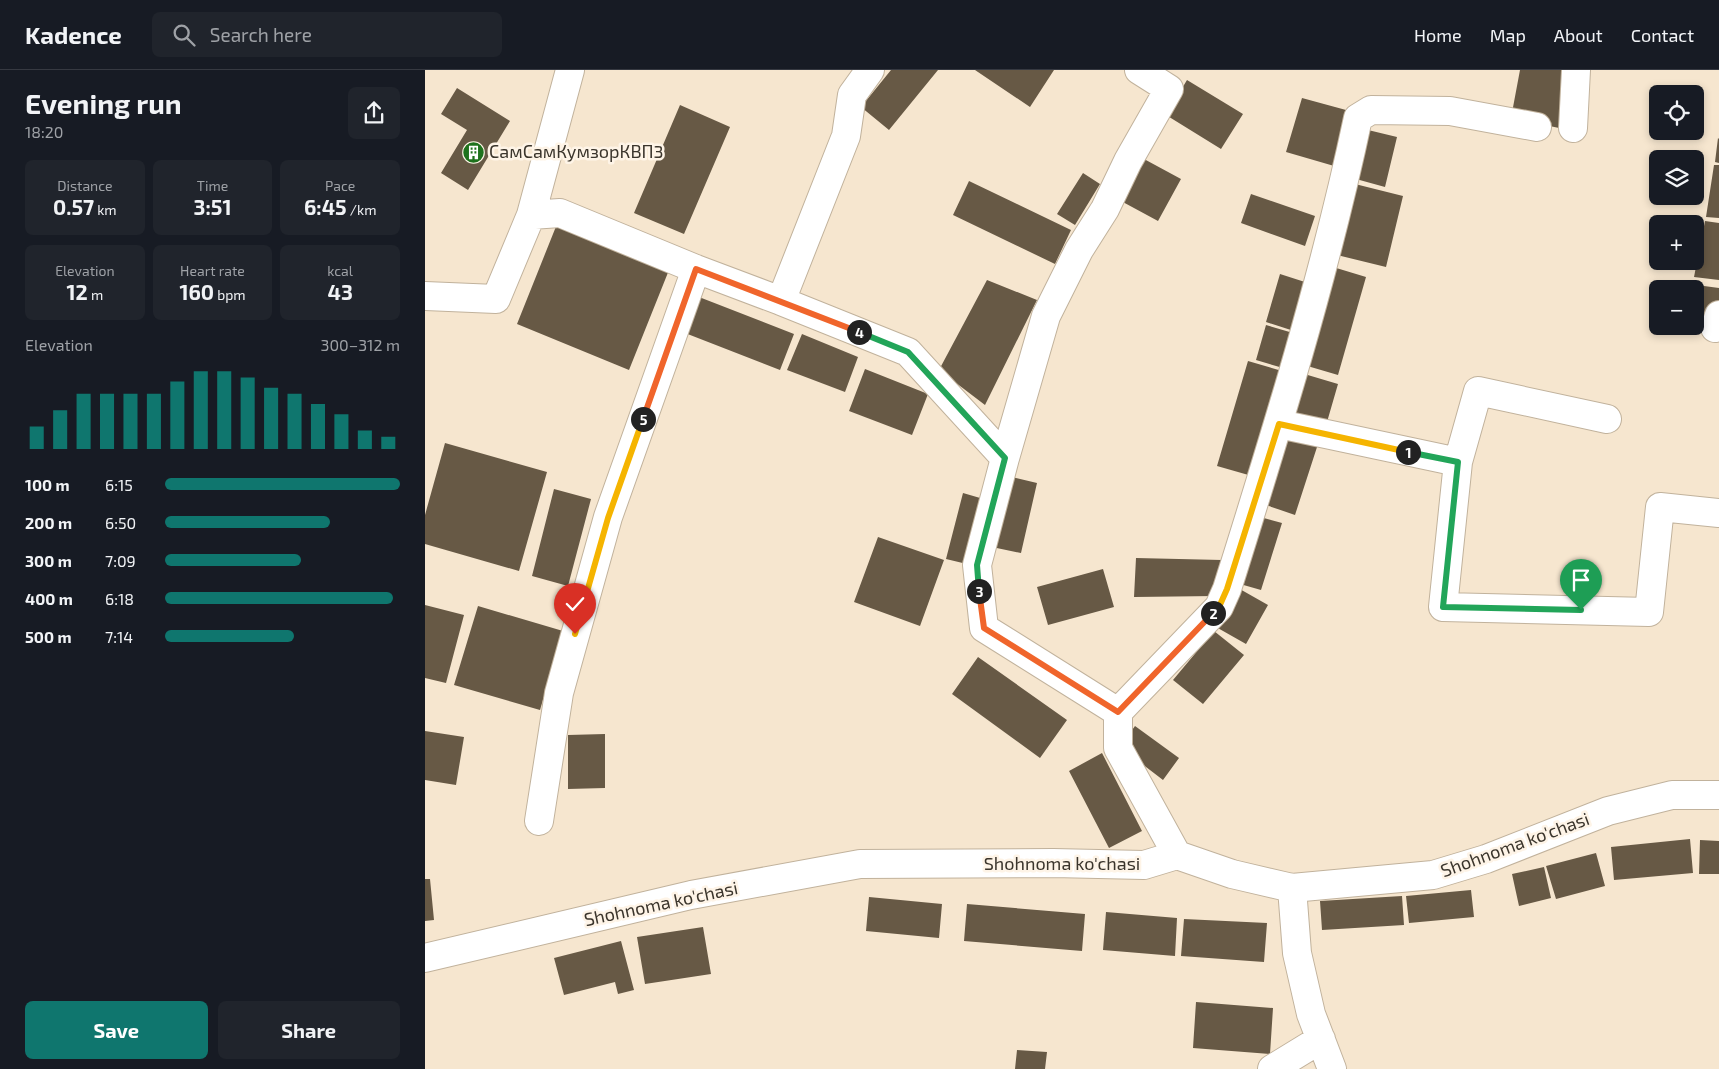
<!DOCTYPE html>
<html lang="en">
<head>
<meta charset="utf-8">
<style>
	body { margin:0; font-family:"Exo 2",sans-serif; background:#20242c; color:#f1f3f6; height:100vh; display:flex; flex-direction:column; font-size:19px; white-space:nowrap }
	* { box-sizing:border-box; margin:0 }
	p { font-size:16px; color:#9ea1a6 }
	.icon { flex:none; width:28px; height:28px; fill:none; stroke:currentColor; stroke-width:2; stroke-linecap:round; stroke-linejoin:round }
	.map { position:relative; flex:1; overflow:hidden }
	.sheet { display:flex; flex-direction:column; background:#171b24; width:425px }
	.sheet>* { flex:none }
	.buttons { position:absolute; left:1224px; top:15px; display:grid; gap:10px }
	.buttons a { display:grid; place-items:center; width:55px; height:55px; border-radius:8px; background:#171b24; box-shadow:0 2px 8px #0003; font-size:25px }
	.pin { position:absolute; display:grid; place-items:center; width:42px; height:42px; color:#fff; margin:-51px -21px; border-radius:50% 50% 50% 0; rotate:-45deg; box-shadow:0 0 5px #0007 }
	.pin .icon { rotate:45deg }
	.km { position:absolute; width:25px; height:25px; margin:-12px; border-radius:50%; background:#222; color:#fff; font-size:14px; line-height:25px; text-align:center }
	.round { display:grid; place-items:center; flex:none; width:52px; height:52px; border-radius:8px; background:#20242c }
	.overview { display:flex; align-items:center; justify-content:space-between; height:85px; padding:0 25px }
	h1 { font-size:28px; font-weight:700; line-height:38px }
	.metrics { display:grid; grid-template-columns:repeat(3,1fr); gap:8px; height:85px; padding:5px 25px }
	.metrics div { display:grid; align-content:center; border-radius:8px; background:#20242c; text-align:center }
	.metrics b { font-size:21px; font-weight:700 }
	.metrics small { font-size:14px; font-weight:400 }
	.metrics p { font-size:14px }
	.chart { height:140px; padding:10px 25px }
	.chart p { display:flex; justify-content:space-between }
	.chart svg { width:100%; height:90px; margin-top:5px; stroke:#0f766e; stroke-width:6 }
	.button { display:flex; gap:10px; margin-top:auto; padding:10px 25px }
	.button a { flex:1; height:58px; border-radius:8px; background:#0f766e; color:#fff; font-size:20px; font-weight:700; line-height:58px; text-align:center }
	.button a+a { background:#20242c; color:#f1f3f6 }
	ul { padding:0 25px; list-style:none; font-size:16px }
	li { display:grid; grid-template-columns:80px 60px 1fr; align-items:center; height:38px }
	li i { height:12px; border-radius:6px; background:#0f766e }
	header { display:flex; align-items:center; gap:30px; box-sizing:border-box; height:70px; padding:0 25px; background:#171b24; border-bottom:1px solid #363941 }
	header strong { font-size:24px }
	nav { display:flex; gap:28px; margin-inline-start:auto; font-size:18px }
	.search { width:350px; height:45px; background:#20242c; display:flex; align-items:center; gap:12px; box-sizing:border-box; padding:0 18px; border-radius:8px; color:#9ea1a6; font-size:19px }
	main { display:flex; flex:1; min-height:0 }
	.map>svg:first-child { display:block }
</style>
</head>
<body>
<header>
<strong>Kadence</strong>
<div class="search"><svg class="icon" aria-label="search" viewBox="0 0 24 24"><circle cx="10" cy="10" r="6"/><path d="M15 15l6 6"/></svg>Search here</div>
<nav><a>Home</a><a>Map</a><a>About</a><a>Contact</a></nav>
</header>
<main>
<section class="sheet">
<div class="overview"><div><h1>Evening run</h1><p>18:20</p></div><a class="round"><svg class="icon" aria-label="share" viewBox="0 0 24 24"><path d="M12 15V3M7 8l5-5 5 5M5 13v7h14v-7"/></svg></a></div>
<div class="metrics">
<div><p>Distance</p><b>0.57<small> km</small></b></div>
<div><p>Time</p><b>3:51</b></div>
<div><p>Pace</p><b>6:45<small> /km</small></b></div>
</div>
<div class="metrics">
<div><p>Elevation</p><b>12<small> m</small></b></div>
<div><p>Heart rate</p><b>160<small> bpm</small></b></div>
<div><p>kcal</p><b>43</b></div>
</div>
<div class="chart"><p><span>Elevation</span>300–312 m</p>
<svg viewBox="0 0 160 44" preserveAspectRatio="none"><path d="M5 44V33M15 44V25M25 44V17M35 44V17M45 44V17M55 44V17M65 44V11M75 44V6M85 44V6M95 44V9M105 44V14M115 44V17M125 44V22M135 44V27M145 44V35M155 44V38"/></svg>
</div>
<ul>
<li><b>100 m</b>6:15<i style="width:100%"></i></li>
<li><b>200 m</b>6:50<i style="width:70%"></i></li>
<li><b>300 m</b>7:09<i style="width:58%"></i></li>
<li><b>400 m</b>6:18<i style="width:97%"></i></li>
<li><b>500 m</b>7:14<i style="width:55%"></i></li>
</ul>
<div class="button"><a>Save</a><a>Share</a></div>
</section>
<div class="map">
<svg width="1294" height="999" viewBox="0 0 1294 999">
	<rect width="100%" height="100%" fill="#f6e6cf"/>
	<!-- building -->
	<path fill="#675945" d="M 466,0 L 513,0 L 464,60 L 436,37 Z
		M 550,0 L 629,0 L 605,37 Z
		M 1095,0 L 1150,0 L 1139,59 L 1086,48 Z
		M 762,10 L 818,44 L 796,79 L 741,45 Z
		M 32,18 L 85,51 L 43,120 L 16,103 L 42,60 L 16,44 Z
		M 877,28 L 932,43 L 916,98 L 861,82 Z
		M 255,35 L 305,57 L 259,164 L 209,143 Z
		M 943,60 L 972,67 L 960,117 L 931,109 Z
		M 1293,68 L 1294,69 L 1294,93 L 1290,92 Z
		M 719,89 L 756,109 L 733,151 L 696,131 Z
		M 1289,95 L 1294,95 L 1294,148 L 1281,147 Z
		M 658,103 L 675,114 L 650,155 L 632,144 Z
		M 544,111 L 646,160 L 630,194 L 528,145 Z
		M 930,114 L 978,126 L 961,197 L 912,185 Z
		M 826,124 L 890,146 L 880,176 L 816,153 Z
		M 1280,151 L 1294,153 L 1294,210 L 1269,207 Z
		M 132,154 L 244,200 L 204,300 L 92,254 Z
		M 908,197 L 941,207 L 913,305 L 879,295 Z
		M 855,204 L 883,213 L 869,261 L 841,252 Z
		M 562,210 L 612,230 L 560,335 L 514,300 Z
		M 1264,214 L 1294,218 L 1294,232 L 1289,250 L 1270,247 L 1270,219 L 1263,219 Z
		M 274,227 L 369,264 L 355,300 L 260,263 Z
		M 841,255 L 868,263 L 858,298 L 831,290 Z
		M 377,264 L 433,287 L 420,322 L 362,300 Z
		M 823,291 L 857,301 L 827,406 L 792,396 Z
		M 440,299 L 503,324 L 487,365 L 424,341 Z
		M 876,303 L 913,314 L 902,352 L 866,342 Z
		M 861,363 L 893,374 L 870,445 L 838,434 Z
		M 20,373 L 122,402 L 94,501 L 0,474 L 0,445 Z
		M 583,406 L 612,413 L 596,483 L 567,477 Z
		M 129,419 L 166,429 L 143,516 L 107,506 Z
		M 538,423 L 562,430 L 546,495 L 521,489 Z
		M 835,447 L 857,453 L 836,520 L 815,514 Z
		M 453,467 L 519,490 L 495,556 L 429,532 Z
		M 711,488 L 797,490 L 790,526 L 709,527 Z
		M 678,499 L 689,537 L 623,555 L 612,517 Z
		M 813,518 L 843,535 L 821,574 L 791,557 Z
		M 0,535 L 39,545 L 21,613 L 0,608 Z
		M 53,536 L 138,561 L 115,640 L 29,615 Z
		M 789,561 L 819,585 L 778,634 L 748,610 Z
		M 553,587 L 642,650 L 615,688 L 527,624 Z
		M 710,656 L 754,688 L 738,710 L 695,677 Z
		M 0,661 L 39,667 L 31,715 L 0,710 Z
		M 180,664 L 180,718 L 143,719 L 143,665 Z
		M 677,683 L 717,761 L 684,778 L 644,701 Z
		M 1265,769 L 1268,803 L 1189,810 L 1186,777 Z
		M 1275,770 L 1294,771 L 1294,804 L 1274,804 Z
		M 1171,783 L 1180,816 L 1131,829 L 1121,796 Z
		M 1119,797 L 1126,828 L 1094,836 L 1087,804 Z
		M 0,809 L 5,809 L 9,850 L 0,851 Z
		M 1046,820 L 1049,847 L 984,853 L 981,826 Z
		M 977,826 L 979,855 L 897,860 L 895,831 Z
		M 444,827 L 517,834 L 514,868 L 441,861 Z
		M 542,834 L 660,844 L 657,881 L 539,871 Z
		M 681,842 L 752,848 L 750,886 L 678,880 Z
		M 759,849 L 842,853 L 839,892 L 756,886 Z
		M 278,857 L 286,904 L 220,914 L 212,867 Z
		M 196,871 L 209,920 L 193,924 L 190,912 L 139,925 L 129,888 Z
		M 771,932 L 848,938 L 845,984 L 768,978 Z
		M 592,980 L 622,982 L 620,999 L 590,999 Z"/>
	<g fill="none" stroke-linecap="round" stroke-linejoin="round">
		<defs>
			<path id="minor" d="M 1148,58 L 1151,0
				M 106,145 L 135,143 L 271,199 L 356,231 L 421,66 L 427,25 L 445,0
				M 0,226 L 71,229 L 106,145 L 145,0
				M 356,231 L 483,282 L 580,388
				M 1290,258 L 1294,245
				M 854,354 L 1033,392 L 1053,321 L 1182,349
				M 1033,392 L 1018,537 L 1224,542 L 1235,437 L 1294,443
				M 693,642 L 559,558 L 552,495 L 580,388 L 621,246 L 654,180 L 680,139 L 703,91 L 744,19 L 714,0
				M 114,751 L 134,623 L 183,447 L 271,199
				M 752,785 L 693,678 L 693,642 L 794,537 L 802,519 C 851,363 899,208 933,48 L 946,40 L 1025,41 L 1112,57
				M 867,818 L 872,883 L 886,944 L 907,999
				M 0,888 L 266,825 L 435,794 L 628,793 L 719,795 L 752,785 L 807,804 L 867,818 L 1008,805 L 1061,789 L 1183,741 L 1247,725 L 1294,725
				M 847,999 L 896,969"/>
		</defs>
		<!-- minor casing -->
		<use href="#minor" stroke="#c1b29c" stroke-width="30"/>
		<!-- minor -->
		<use href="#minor" stroke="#fff" stroke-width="28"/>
	</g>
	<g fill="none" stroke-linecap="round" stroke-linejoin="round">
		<defs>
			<path id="split-1" d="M 983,382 L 1033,392 L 1018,537 L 1156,540"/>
			<path id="split-2" d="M 788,543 L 794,537 L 802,519 L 854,354 L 983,382"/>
			<path id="split-3" d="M 554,521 L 559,558 L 693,642 L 788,543"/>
			<path id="split-4" d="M 434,262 L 483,282 L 580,388 L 552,495 L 554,521"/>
			<path id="split-5" d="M 218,349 L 271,199 L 434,262"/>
			<path id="split-6" d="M 150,564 L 183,448 L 218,349"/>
		</defs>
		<!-- split-1 casing -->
		<use href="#split-1" stroke="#fff" stroke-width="10"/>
		<!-- split-2 casing -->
		<use href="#split-2" stroke="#fff" stroke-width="10"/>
		<!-- split-3 casing -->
		<use href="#split-3" stroke="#fff" stroke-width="10"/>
		<!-- split-4 casing -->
		<use href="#split-4" stroke="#fff" stroke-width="10"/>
		<!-- split-5 casing -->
		<use href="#split-5" stroke="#fff" stroke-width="10"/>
		<!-- split-6 casing -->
		<use href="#split-6" stroke="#fff" stroke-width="10"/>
		<!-- split-1 -->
		<use href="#split-1" stroke="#22a559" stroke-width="6"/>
		<!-- split-2 -->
		<use href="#split-2" stroke="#f5b400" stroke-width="6"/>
		<!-- split-3 -->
		<use href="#split-3" stroke="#f0652b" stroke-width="6"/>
		<!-- split-4 -->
		<use href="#split-4" stroke="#22a559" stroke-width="6"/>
		<!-- split-5 -->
		<use href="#split-5" stroke="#f0652b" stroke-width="6"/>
		<!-- split-6 -->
		<use href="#split-6" stroke="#f5b400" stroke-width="6"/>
	</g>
	<!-- icons -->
	<defs>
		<symbol id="building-disc" viewBox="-11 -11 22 22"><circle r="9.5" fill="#1e721d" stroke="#fef4e7"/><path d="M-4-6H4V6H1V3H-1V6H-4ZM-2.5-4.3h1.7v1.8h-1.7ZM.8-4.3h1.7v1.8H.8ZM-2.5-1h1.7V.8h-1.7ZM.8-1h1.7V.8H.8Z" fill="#fff"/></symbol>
	</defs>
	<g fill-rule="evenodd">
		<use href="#building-disc" x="36" y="70" width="25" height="25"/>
	</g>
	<g text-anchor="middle" stroke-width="5" stroke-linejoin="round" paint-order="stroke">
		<!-- poi labels -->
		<g font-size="18" fill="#3b352c" stroke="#fef4e7" text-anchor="start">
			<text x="64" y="88">СамСамКумзорКВП3</text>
		</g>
		<!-- street labels -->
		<g font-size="18" fill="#3b352c" stroke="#fef4e7">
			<text transform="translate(1090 775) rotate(-20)" y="6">Shohnoma ko'chasi</text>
			<text x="637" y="800">Shohnoma ko'chasi</text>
			<text transform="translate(236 834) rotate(-12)" y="6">Shohnoma ko'chasi</text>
		</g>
	</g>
</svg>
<div class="buttons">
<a><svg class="icon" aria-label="locate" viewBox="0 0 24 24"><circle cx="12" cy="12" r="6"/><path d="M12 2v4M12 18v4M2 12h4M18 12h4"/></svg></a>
<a><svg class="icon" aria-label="layers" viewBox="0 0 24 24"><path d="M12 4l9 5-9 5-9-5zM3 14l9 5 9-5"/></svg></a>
<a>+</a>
<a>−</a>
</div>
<div class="pin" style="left:1156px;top:540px;background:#1e9e55"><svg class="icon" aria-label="arrive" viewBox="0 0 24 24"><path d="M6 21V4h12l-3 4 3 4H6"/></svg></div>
<div class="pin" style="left:150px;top:564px;background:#d93025"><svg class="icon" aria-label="check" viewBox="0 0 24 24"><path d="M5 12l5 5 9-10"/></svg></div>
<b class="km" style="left:983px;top:382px">1</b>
<b class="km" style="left:788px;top:543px">2</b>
<b class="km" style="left:554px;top:521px">3</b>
<b class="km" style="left:434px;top:262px">4</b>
<b class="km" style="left:218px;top:349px">5</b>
</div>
</main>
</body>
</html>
